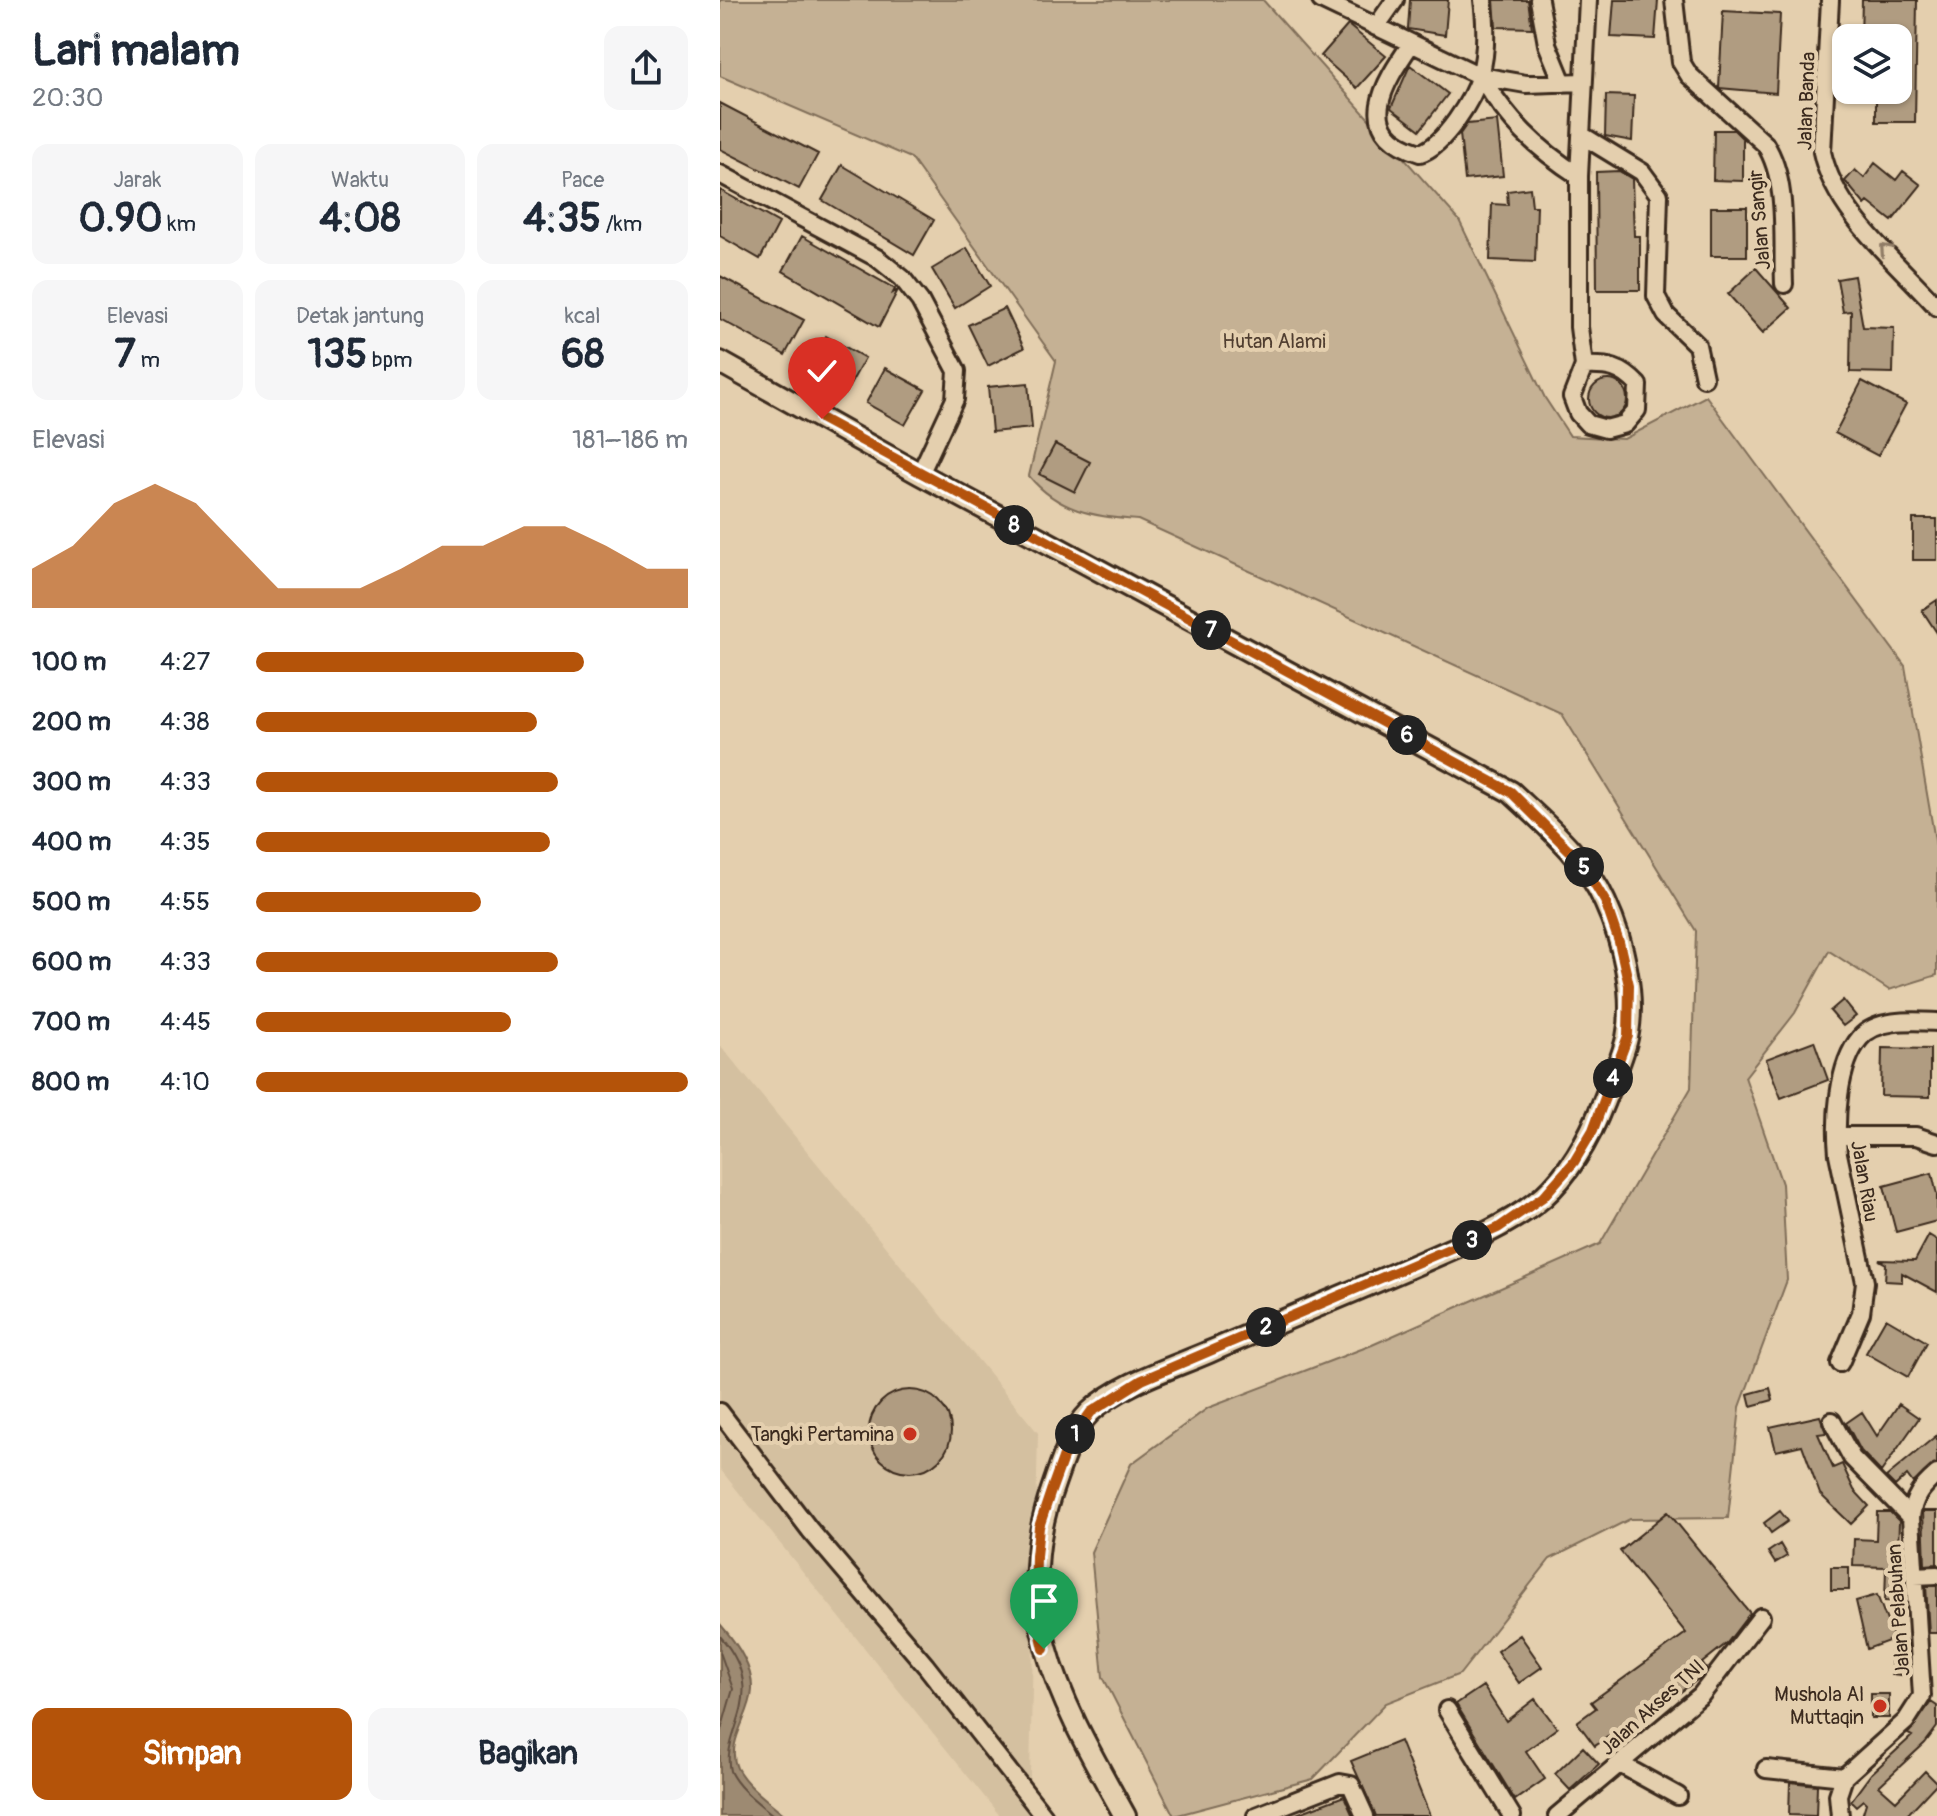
<!DOCTYPE html>
<html lang="id">
<head>
<meta charset="utf-8">
<style>
	body { margin:0; font-family:Pangolin,sans-serif; background:#f6f6f7; color:#1f2937; height:100vh; display:flex; flex-direction:column; font-size:30px; white-space:nowrap }
	* { box-sizing:border-box; margin:0 }
	p { font-size:26px; color:#747a83 }
	.icon { flex:none; width:44px; height:44px; fill:none; stroke:currentColor; stroke-width:2; stroke-linecap:round; stroke-linejoin:round }
	.map { position:relative; flex:1; overflow:hidden }
	.details { display:flex; flex-direction:column; background:#fff; width:720px }
	.details>* { flex:none }
	.fabs { position:absolute; left:1112px; top:24px; display:grid; gap:16px }
	.fabs a { display:grid; place-items:center; width:80px; height:80px; border-radius:16px; background:#fff; box-shadow:0 2px 6px #0004; font-size:40px }
	.pin { position:absolute; display:grid; place-items:center; width:68px; height:68px; color:#fff; margin:-82px -34px; border-radius:50% 50% 50% 0; rotate:-45deg; box-shadow:0 0 8px #0007 }
	.pin .icon { rotate:45deg }
	.km { position:absolute; width:40px; height:40px; margin:-20px; border-radius:50%; background:#222; color:#fff; font-size:22px; line-height:40px; text-align:center }
	.round { display:grid; place-items:center; flex:none; width:84px; height:84px; border-radius:16px; background:#f6f6f7 }
	.head { display:flex; align-items:center; justify-content:space-between; height:136px; padding:0 32px }
	h1 { font-size:44px; font-weight:800; line-height:60px }
	.stats { display:grid; grid-template-columns:repeat(3,1fr); gap:12px; height:136px; padding:8px 32px }
	.stats div { display:grid; align-content:center; border-radius:16px; background:#f6f6f7; text-align:center }
	.stats b { font-size:40px; font-weight:800 }
	.stats small { font-size:22px; font-weight:400 }
	.stats p { font-size:22px }
	.chart { height:224px; padding:16px 32px }
	.chart p { display:flex; justify-content:space-between }
	.chart svg { width:100%; height:144px; margin-top:8px; fill:#b45309; opacity:.7 }
	.cta { display:flex; gap:16px; margin-top:auto; padding:16px 32px }
	.cta a { flex:1; height:92px; border-radius:16px; background:#b45309; color:#fff; font-size:32px; font-weight:800; line-height:92px; text-align:center }
	.cta a+a { background:#f6f6f7; color:#1f2937 }
	ul { padding:0 32px; list-style:none; font-size:26px }
	li { display:grid; grid-template-columns:128px 96px 1fr; align-items:center; height:60px }
	li i { height:20px; border-radius:10px; background:#b45309 }
	main { display:flex; flex:1; min-height:0 }
	.map>svg:first-child { display:block }
</style>
</head>
<body>
<main>
<section class="details">
<div class="head"><div><h1>Lari malam</h1><p>20:30</p></div><a class="round"><svg class="icon" aria-label="share" viewBox="0 0 24 24"><path d="M12 15V3M7 8l5-5 5 5M5 13v7h14v-7"/></svg></a></div>
<div class="stats">
<div><p>Jarak</p><b>0.90<small> km</small></b></div>
<div><p>Waktu</p><b>4:08</b></div>
<div><p>Pace</p><b>4:35<small> /km</small></b></div>
</div>
<div class="stats">
<div><p>Elevasi</p><b>7<small> m</small></b></div>
<div><p>Detak jantung</p><b>135<small> bpm</small></b></div>
<div><p>kcal</p><b>68</b></div>
</div>
<div class="chart"><p><span>Elevasi</span>181–186 m</p>
<svg viewBox="0 0 160 44" preserveAspectRatio="none"><path d="M0 44V32L10 25L20 12L30 6L40 12L50 25L60 38L70 38L80 38L90 32L100 25L110 25L120 19L130 19L140 25L150 32L160 32V44z"/></svg>
</div>
<ul>
<li><b>100 m</b>4:27<i style="width:76%"></i></li>
<li><b>200 m</b>4:38<i style="width:65%"></i></li>
<li><b>300 m</b>4:33<i style="width:70%"></i></li>
<li><b>400 m</b>4:35<i style="width:68%"></i></li>
<li><b>500 m</b>4:55<i style="width:52%"></i></li>
<li><b>600 m</b>4:33<i style="width:70%"></i></li>
<li><b>700 m</b>4:45<i style="width:59%"></i></li>
<li><b>800 m</b>4:10<i style="width:100%"></i></li>
</ul>
<div class="cta"><a>Simpan</a><a>Bagikan</a></div>
</section>
<div class="map">
<svg width="1217" height="1816" viewBox="0 0 1217 1816">
	<rect width="100%" height="100%" fill="#e4cfae"/>
	<filter id="ink" filterUnits="userSpaceOnUse"><feTurbulence type="fractalNoise" baseFrequency=".0125" numOctaves="2"/><feDisplacementMap in="SourceGraphic" scale="16" xChannelSelector="R" yChannelSelector="G"/><feConvolveMatrix kernelMatrix="1 2 1 2 8 2 1 2 1" color-interpolation-filters="sRGB"/></filter>
	<g filter="url(#ink)">
		<!-- built -->
		<path fill="#d4c0a0" d="M 0,1045 L 318,1433 L 309,1816 L 280,1816 L 0,1469 Z"/>
		<!-- green -->
		<path fill="#c5b194" stroke="#806e59" stroke-width="2" d="M 0,0 L 543,0 L 739,220 L 825,398 L 850,436 L 904,439 L 986,396 L 1185,666 L 1217,852 L 1217,975 L 1169,990 L 1109,951 L 1075,1013 L 1025,1077 L 1062,1184 L 1067,1280 L 1020,1407 L 1008,1518 L 910,1519 L 830,1559 L 740,1674 L 666,1703 L 593,1779 L 454,1816 L 383,1677 L 371,1552 L 411,1464 L 488,1408 L 652,1345 L 880,1244 L 971,1088 L 976,931 L 842,714 L 418,520 C 374,517 338,511 309,476 L 336,361 L 191,158 L 0,76 Z"/>
		<!-- water -->
		<path fill="#9d8a72" stroke="#766450" stroke-width="2" d="M 0,1624 C 15,1641 33,1666 32,1690 C 31,1715 5,1743 17,1768 C 27,1787 50,1802 66,1816 L 0,1816 Z"/>
		<g fill="none" stroke-linecap="round" stroke-linejoin="round">
			<!-- shore -->
			<path stroke="#625040" stroke-width="2" d="M 0,1636 C 52,1696 0,1730 10,1771 C 19,1790 39,1803 54,1816
				M 0,1652 L 13,1689 L 0,1734"/>
		</g>
		<!-- building -->
		<path fill="#b09c81" stroke="#3b2a1e" stroke-width="2" d="M 690,0 L 728,0 L 725,35 L 688,29 Z
			M 808,0 L 812,28 L 776,27 L 774,0 Z
			M 894,0 L 938,0 L 935,39 L 891,37 Z
			M 1142,0 L 1197,0 L 1195,122 L 1156,122 L 1156,90 L 1178,90 L 1178,38 L 1141,38 Z
			M 1003,11 L 1060,14 L 1056,93 L 999,88 Z
			M 628,25 L 666,56 L 637,88 L 601,56 Z
			M 690,65 L 728,94 L 700,130 L 671,108 Z
			M 886,95 L 914,96 L 912,141 L 885,136 Z
			M 0,103 L 98,154 L 79,189 L 0,149 Z
			M 777,121 L 783,176 L 745,180 L 740,134 L 747,124 Z
			M 994,130 L 1014,130 L 1023,139 L 1023,181 L 993,180 Z
			M 1155,163 L 1176,180 L 1183,171 L 1201,185 L 1172,221 L 1148,202 L 1145,205 L 1125,181 L 1135,170 L 1144,178 Z
			M 122,165 L 214,220 L 194,255 L 102,200 Z
			M 899,171 L 912,179 L 914,236 L 920,236 L 920,290 L 877,290 L 876,172 Z
			M 810,188 L 812,206 L 817,206 L 815,262 L 770,260 L 772,204 L 788,205 L 787,191 Z
			M 0,190 L 59,223 L 40,259 L 0,236 Z
			M 991,207 L 1027,207 L 1027,256 L 991,256 Z
			M 82,236 L 175,289 L 173,293 L 178,290 L 159,327 L 63,271 Z
			M 247,248 L 270,286 L 235,308 L 212,269 Z
			M 1036,268 L 1071,308 L 1043,333 L 1008,294 Z
			M 0,276 L 84,320 L 65,355 L 0,319 Z
			M 1134,276 L 1143,327 L 1174,328 L 1173,373 L 1130,372 L 1131,311 L 1123,312 L 1117,279 Z
			M 285,308 L 304,348 L 268,366 L 248,325 Z
			M 106,336 L 145,358 L 125,394 L 86,372 Z
			M 165,368 L 205,390 L 185,425 L 146,403 Z
			M869 399a19 19 0 1 1 38 0a19 19 0 1 1-38 0Z
			M 1142,381 L 1186,404 L 1158,456 L 1115,433 Z
			M 308,383 L 312,428 L 272,432 L 268,387 Z
			M 335,444 L 370,462 L 355,492 L 319,474 Z
			M 1193,519 L 1217,519 L 1217,560 L 1193,560 Z
			M 1217,600 L 1217,633 L 1202,610 Z
			M 1123,1000 L 1136,1016 L 1123,1026 L 1110,1011 Z
			M 1094,1041 L 1108,1080 L 1061,1098 L 1046,1059 Z
			M 1162,1048 L 1210,1049 L 1210,1097 L 1161,1096 Z
			M 1212,1173 L 1217,1195 L 1217,1221 L 1176,1232 L 1164,1186 Z
			M 1209,1235 L 1217,1240 L 1217,1292 L 1182,1273 L 1182,1282 L 1165,1281 L 1166,1264 L 1159,1260 L 1195,1261 Z
			M 1166,1318 L 1207,1342 L 1188,1377 L 1146,1353 Z
			M 1050,1388 L 1053,1400 L 1031,1406 L 1028,1394 Z
			M149 1431a41 41 0 1 1 82 0a41 41 0 1 1-82 0Z
			M 1179,1404 L 1199,1418 L 1161,1472 L 1141,1451 L 1126,1423 L 1142,1412 L 1157,1436 Z
			M 1100,1416 L 1106,1433 L 1098,1434 L 1113,1468 L 1122,1464 L 1134,1490 L 1149,1506 L 1131,1524 L 1100,1494 L 1082,1445 L 1056,1451 L 1050,1427 Z
			M 1217,1435 L 1217,1463 L 1193,1483 L 1187,1475 L 1175,1486 L 1166,1477 Z
			M 1060,1511 L 1068,1521 L 1051,1533 L 1044,1523 Z
			M 1203,1511 L 1217,1511 L 1217,1564 L 1205,1565 Z
			M 948,1512 L 1030,1613 L 1007,1643 L 982,1663 L 987,1670 L 981,1677 L 898,1738 L 893,1733 L 875,1746 L 857,1722 L 876,1708 L 871,1702 L 966,1633 L 900,1551 Z
			M 1157,1512 L 1170,1512 L 1179,1521 L 1178,1553 L 1182,1553 L 1185,1602 L 1165,1601 L 1166,1567 L 1133,1566 L 1134,1539 L 1156,1540 Z
			M 1060,1544 L 1067,1556 L 1055,1563 L 1048,1552 Z
			M 1111,1567 L 1129,1567 L 1129,1590 L 1111,1590 Z
			M 1206,1586 L 1217,1586 L 1217,1633 L 1209,1633 Z
			M 1157,1595 L 1174,1639 L 1147,1649 L 1136,1601 Z
			M 800,1635 L 822,1667 L 799,1683 L 777,1651 Z
			M 1188,1641 L 1190,1676 L 1172,1674 L 1170,1643 Z
			M 763,1686 L 786,1721 L 815,1699 L 837,1728 L 806,1751 L 825,1779 L 795,1800 L 736,1704 Z
			M 1151,1694 L 1169,1694 L 1169,1718 L 1151,1718 Z
			M 1211,1702 L 1217,1706 L 1217,1727 L 1205,1743 L 1159,1786 L 1176,1801 L 1205,1771 L 1217,1783 L 1186,1816 L 1142,1816 L 1146,1803 L 1143,1800 L 1136,1806 L 1131,1801 L 1151,1774 L 1192,1736 L 1188,1734 Z
			M 680,1741 L 710,1816 L 656,1816 L 631,1761 Z
			M 863,1747 L 879,1764 L 850,1790 L 835,1774 Z
			M 1070,1782 L 1097,1785 L 1096,1816 L 1069,1815 Z
			M 624,1796 L 633,1816 L 574,1816 L 574,1815 Z"/>
		<g fill="none" stroke-linecap="round" stroke-linejoin="round">
			<defs>
				<path id="minor" d="M 601,0 L 760,76 L 806,84 L 863,82
					M 819,0 L 827,44 L 843,83
					M 954,0 L 961,62 L 969,75 L 1045,144 C 1069,181 1062,240 1064,284
					M 1110,0 L 1102,152 C 1115,213 1176,261 1217,307
					M 656,27 L 675,0
					M 691,44 C 664,83 632,132 700,153 C 724,146 753,99 760,75 C 767,52 766,24 763,0
					M 760,76 C 789,121 814,147 859,176
					M 863,136 L 922,172 L 939,195 L 936,296 L 946,315 L 977,345 L 984,378
					M 0,174 L 157,258 L 182,278 L 200,301 L 237,371 L 235,399 L 200,474
					M 864,366 C 889,365 901,367 918,385 L 917,410 L 905,424 L 886,429 L 868,424 L 858,413 L 852,397 L 864,366 L 859,327 L 859,176 L 868,0
					M 1117,1136 L 1196,1136 L 1217,1143
					M 1120,1363 L 1141,1313 L 1145,1282 L 1118,1154 C 1115,1122 1117,1065 1140,1038 C 1157,1018 1193,1021 1217,1022
					M 0,1412 L 90,1530 L 206,1666 L 324,1816
					M 1112,1421 L 1132,1458 L 1191,1518
					M 1194,1576 L 1217,1575
					M 727,1710 L 792,1816
					M 900,1764 L 958,1796
					M 1046,1769 L 1124,1777
					M 536,1816 L 620,1783 L 631,1785 L 645,1816
					M 837,1816 L 981,1695 L 1041,1617
					M 1120,1816 L 1118,1795 L 1124,1777 L 1186,1721 L 1202,1696 L 1191,1518 C 1193,1497 1202,1487 1217,1474"/>
				<path id="major" d="M 0,362 L 200,474 L 791,792 C 826,825 865,857 885,902 C 903,941 916,995 907,1038 C 902,1060 892,1080 884,1101 C 870,1137 852,1171 823,1197 C 797,1219 765,1234 734,1248 C 653,1284 570,1317 489,1352 C 452,1368 399,1384 370,1412 C 352,1430 343,1458 335,1481 C 287,1613 342,1702 405,1816"/>
			</defs>
			<!-- minor casing -->
			<use href="#minor" stroke="#3b2a1e" stroke-width="22"/>
			<!-- major casing -->
			<use href="#major" stroke="#3b2a1e" stroke-width="26"/>
			<!-- minor -->
			<use href="#minor" stroke="#e4cfae" stroke-width="16"/>
			<!-- major -->
			<use href="#major" stroke="#e4cfae" stroke-width="20"/>
		</g>
		<!-- one-way arrows -->
		<defs><path id="oneway-chevron" d="M-2-3.5L2.5 0L-2 3.5" fill="none" stroke-width="1.6" stroke-linecap="round" stroke-linejoin="round" transform="scale(2)"/></defs>
		<use stroke="#907c66" href="#oneway-chevron" transform="translate(1165 249) rotate(-132)"/>
	</g>
	<g fill="none" stroke-linecap="round" stroke-linejoin="round" filter="url(#ink)">
		<defs>
			<path id="route" d="M 102,419 L 791,792 L 862,863 L 885,901 L 899,942 L 909,985 L 908,1036 L 873,1130 L 854,1162 L 823,1197 L 778,1228 L 422,1380 L 371,1412 L 348,1444 L 331,1491 L 319,1527 L 316,1556 L 315,1609 L 324,1649"/>
		</defs>
		<!-- route casing -->
		<use href="#route" stroke="#fff" stroke-width="16"/>
		<!-- route -->
		<use href="#route" stroke="#b45309" stroke-width="10"/>
	</g>
	<!-- markers -->
	<g fill="#c8321e" stroke="#e4cfae" stroke-width="3">
		<circle cx="190" cy="1434" r="8"/>
		<circle cx="1160" cy="1706" r="8"/>
	</g>
	<g text-anchor="middle" stroke-width="8" stroke-linejoin="round" paint-order="stroke">
		<!-- street labels -->
		<g font-size="20" fill="#3b2a1e" stroke="#e4cfae">
			<text transform="translate(1086 101) rotate(-88)" y="7">Jalan Banda</text>
			<text transform="translate(1039 220) rotate(-95)" y="7">Jalan Sangir</text>
			<text transform="translate(1145 1181) rotate(80)" y="7">Jalan Riau</text>
			<text transform="translate(1178 1610) rotate(-94)" y="7">Jalan Pelabuhan</text>
			<text transform="translate(932 1707) rotate(-42)" y="7">Jalan Akses TNI</text>
		</g>
		<!-- park labels -->
		<g font-size="20" fill="#503e30" stroke="#e4cfae">
			<text x="554" y="348">Hutan Alami</text>
		</g>
		<!-- poi labels -->
		<g font-size="20" fill="#3b2a1e" stroke="#e4cfae" text-anchor="end">
			<text x="174" y="1441">Tangki Pertamina</text>
			<text x="1144" y="1701">Mushola Al<tspan x="1144" dy="23">Muttaqin</tspan></text>
		</g>
	</g>
</svg>
<div class="fabs">
<a><svg class="icon" aria-label="layers" viewBox="0 0 24 24"><path d="M12 4l9 5-9 5-9-5zM3 14l9 5 9-5"/></svg></a>
</div>
<div class="pin" style="left:324px;top:1649px;background:#1e9e55"><svg class="icon" aria-label="arrive" viewBox="0 0 24 24"><path d="M6 21V4h12l-3 4 3 4H6"/></svg></div>
<div class="pin" style="left:102px;top:419px;background:#d93025"><svg class="icon" aria-label="check" viewBox="0 0 24 24"><path d="M5 12l5 5 9-10"/></svg></div>
<b class="km" style="left:355px;top:1434px">1</b>
<b class="km" style="left:546px;top:1327px">2</b>
<b class="km" style="left:752px;top:1240px">3</b>
<b class="km" style="left:893px;top:1078px">4</b>
<b class="km" style="left:864px;top:867px">5</b>
<b class="km" style="left:687px;top:735px">6</b>
<b class="km" style="left:491px;top:630px">7</b>
<b class="km" style="left:294px;top:525px">8</b>
</div>
</main>
</body>
</html>
